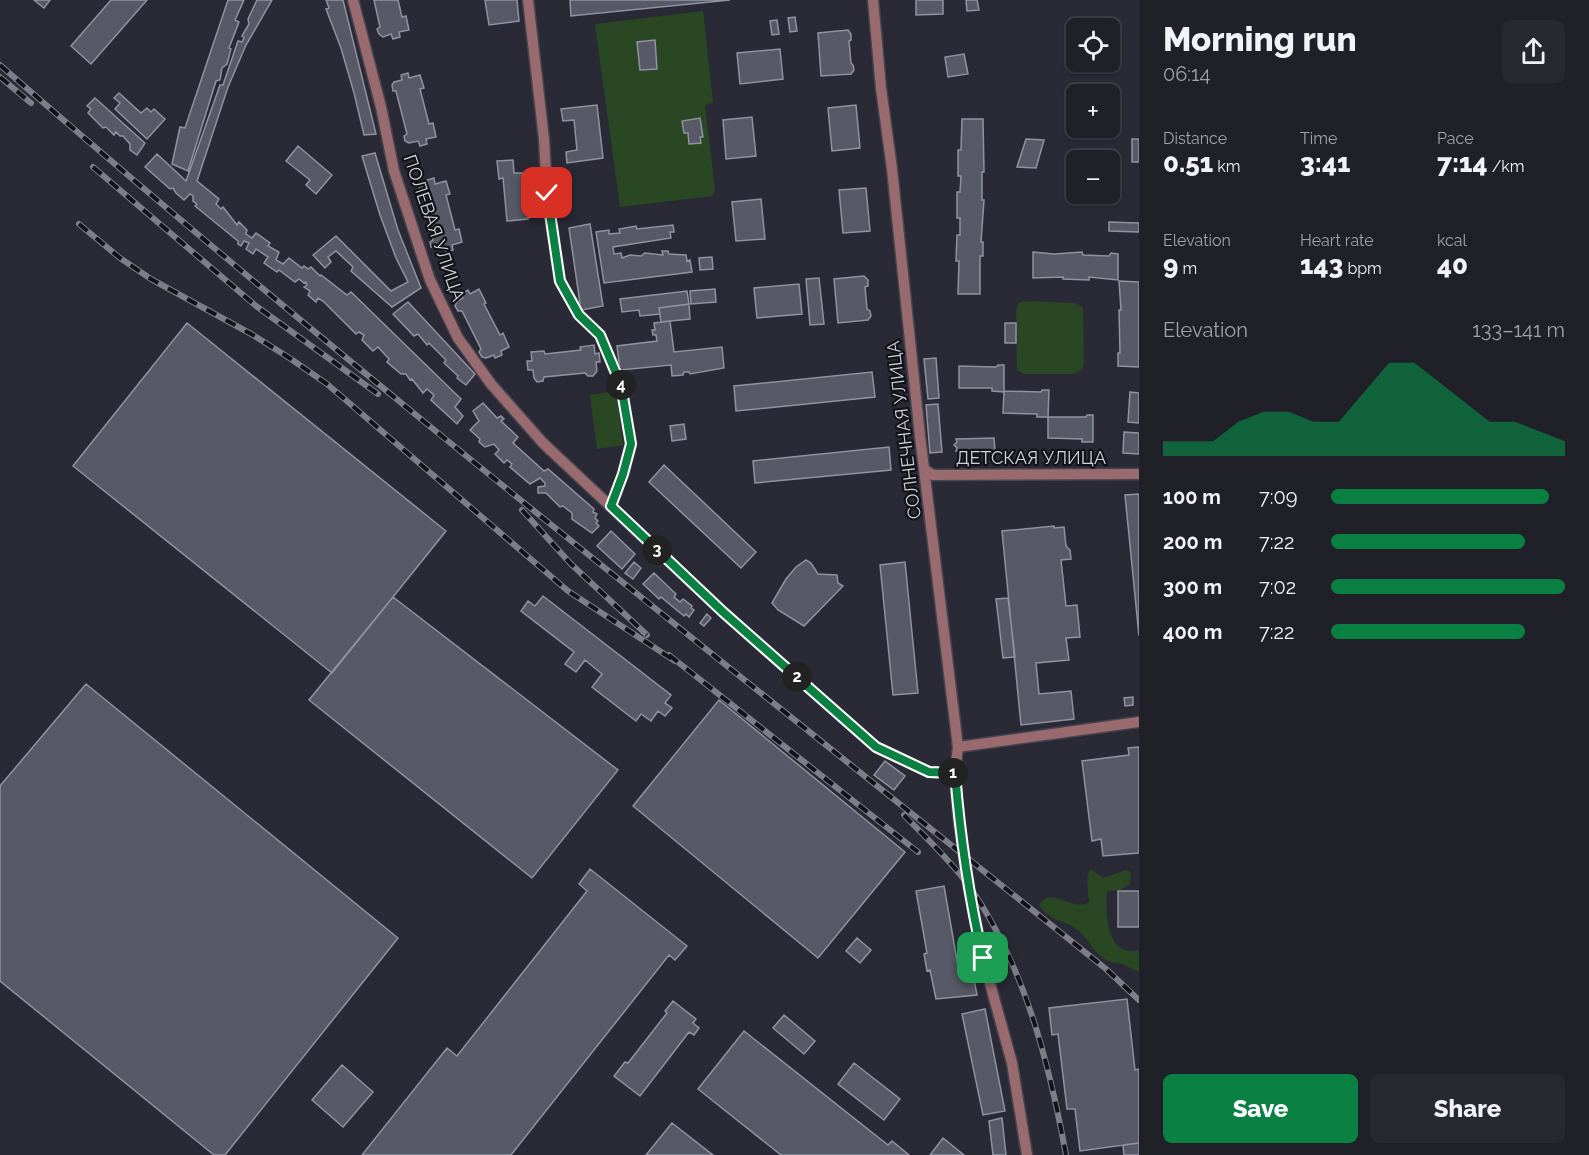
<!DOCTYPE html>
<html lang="en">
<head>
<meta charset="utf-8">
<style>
	body { margin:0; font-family:Raleway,sans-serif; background:#272830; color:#f1f3f6; height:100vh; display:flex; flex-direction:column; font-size:22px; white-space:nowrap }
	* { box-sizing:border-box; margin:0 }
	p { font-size:20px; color:#a1a3a8 }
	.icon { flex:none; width:33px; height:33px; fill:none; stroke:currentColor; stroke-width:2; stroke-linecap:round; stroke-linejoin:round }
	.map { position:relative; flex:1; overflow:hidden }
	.sheet { display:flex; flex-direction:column; background:#1f2028; width:450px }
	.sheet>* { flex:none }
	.buttons { position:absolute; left:1066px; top:18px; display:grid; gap:12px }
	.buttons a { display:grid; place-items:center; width:54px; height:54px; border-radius:9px; background:#1f2028; box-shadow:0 2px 4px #0004,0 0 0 2px #3c3e45; font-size:30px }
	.pin { position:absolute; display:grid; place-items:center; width:51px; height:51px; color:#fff; margin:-26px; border-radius:12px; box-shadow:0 3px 9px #0006 }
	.km { position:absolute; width:30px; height:30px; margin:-15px; border-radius:50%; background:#222; color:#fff; font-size:16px; line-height:30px; text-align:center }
	.round { display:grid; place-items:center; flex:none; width:63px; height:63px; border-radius:9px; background:#272830 }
	.summary { display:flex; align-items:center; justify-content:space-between; height:102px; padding:0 24px }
	h1 { font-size:33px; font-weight:800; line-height:45px }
	.figures { display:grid; grid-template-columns:repeat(3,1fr); gap:9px; height:102px; padding:6px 24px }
	.figures div { display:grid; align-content:center }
	.figures b { font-size:26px; font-weight:800 }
	.figures small { font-size:16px; font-weight:400 }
	.figures p { font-size:16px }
	.chart { height:168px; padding:12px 24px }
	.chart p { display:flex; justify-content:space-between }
	.chart svg { width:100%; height:108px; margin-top:6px; fill:#0b8043; opacity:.7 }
	.cta { display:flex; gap:12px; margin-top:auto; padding:12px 24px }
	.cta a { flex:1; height:69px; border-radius:9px; background:#0b8043; color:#fff; font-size:24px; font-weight:800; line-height:69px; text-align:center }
	.cta a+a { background:#272830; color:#f1f3f6 }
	ul { padding:0 24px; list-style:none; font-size:20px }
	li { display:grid; grid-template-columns:96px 72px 1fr; align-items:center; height:45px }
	li i { height:15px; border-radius:8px; background:#0b8043 }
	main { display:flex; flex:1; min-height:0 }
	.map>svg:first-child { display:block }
</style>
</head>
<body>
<main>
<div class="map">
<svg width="1139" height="1155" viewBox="0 0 1139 1155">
	<rect width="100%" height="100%" fill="#292a36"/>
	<!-- green -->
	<path fill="#2a4724" d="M 703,11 L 713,103 L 705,105 L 715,190 L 712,196 L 620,207 L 595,24 Z
		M 1024,301 L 1075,303 L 1083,308 L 1084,363 L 1082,369 L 1075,374 L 1024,374 L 1017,370 L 1016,310 L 1019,303 Z
		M 616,391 L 623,445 L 597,449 L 590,395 Z
		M 1090,869 L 1104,878 L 1126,870 L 1131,872 L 1130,884 L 1120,890 L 1107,891 C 1105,912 1107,960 1139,950 L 1139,972 C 1133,970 1128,966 1122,964 C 1118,963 1112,963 1108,961 C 1095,955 1088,938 1078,930 C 1066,921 1048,920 1039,905 C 1052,885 1073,913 1089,902 L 1087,879 Z"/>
	<!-- building -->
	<path fill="#575966" stroke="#9092a1" stroke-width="1.5" d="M 34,0 L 50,0 L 44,8 Z
		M 111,0 L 147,0 L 91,64 L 71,46 Z
		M 228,0 L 244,0 L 235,20 L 239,22 L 229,48 L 231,49 L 227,64 L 222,68 L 220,80 L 216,81 L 188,171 L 172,164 L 180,127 L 185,128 Z
		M 257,0 L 272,0 L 246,45 L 228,87 L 197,181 L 219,199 L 216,204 L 221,209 L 223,207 L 237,225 L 239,222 L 247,230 L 246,234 L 252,238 L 256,233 L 270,243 L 268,246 L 279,252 L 276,260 L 283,264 L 289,258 L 302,268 L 304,266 L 308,269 L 311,267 L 320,276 L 321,275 L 347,295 L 351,292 L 461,399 L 455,407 L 463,416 L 457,424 L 431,400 L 434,395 L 427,389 L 423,393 L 412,379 L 410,380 L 406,374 L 401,374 L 387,362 L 389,359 L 378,347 L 373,351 L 362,340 L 364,335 L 359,332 L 356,334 L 323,301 L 318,298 L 316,302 L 308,295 L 310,291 L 304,287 L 307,285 L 306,282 L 304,283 L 299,279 L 295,282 L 279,270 L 277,272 L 264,263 L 268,257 L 256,249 L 253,254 L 246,249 L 249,243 L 244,241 L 241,246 L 238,244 L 238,241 L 195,206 L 197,204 L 193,201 L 193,196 L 190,194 L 184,200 L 176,193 L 173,188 L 170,189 L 145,167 L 157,154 L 186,181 L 220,85 L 223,85 L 238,41 L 242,42 L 244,38 L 242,36 L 249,24 L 248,19 Z
		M 326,0 L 343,0 L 376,134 L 364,135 L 354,93 L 341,48 L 326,9 L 329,8 Z
		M 374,0 L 398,0 L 402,17 L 406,16 L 409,30 L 399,32 L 400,37 L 393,39 L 391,34 L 383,37 L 379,34 L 377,29 L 380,27 Z
		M 485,0 L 517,0 L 519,21 L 489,25 Z
		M 570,0 L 730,0 L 571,16 Z
		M 916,0 L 943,0 L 943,14 L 916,15 Z
		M 966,0 L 977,0 L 979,10 L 967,11 Z
		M 795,17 L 797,31 L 790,32 L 788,18 Z
		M 777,20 L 779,34 L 772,35 L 770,21 Z
		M 848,30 L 851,34 L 851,40 L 849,41 L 851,63 L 853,65 L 854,70 L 851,74 L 821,76 L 818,33 Z
		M 655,40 L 657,69 L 640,70 L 637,42 Z
		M 780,49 L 783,79 L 740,84 L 737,53 Z
		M 964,54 L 968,74 L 948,77 L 945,57 Z
		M 408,73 L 409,78 L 420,75 L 424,88 L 420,89 L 429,124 L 433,123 L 436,137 L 426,139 L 427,144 L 420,146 L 418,141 L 409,143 L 405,141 L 404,136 L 407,134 L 396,91 L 393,91 L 392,85 L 394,82 L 402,80 L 401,75 Z
		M 119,93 L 141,113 L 147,108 L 151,112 L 154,109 L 165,119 L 147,139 L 115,109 L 120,103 L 114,98 Z
		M 95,98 L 145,143 L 137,155 L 130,150 L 130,144 L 123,136 L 120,136 L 116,132 L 114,135 L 106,127 L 103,128 L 88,113 L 91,109 L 87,106 Z
		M 597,105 L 603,158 L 567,163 L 566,152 L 577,150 L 574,120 L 563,121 L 561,109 Z
		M 856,105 L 860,148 L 832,151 L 828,108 Z
		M 752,117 L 756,156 L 726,159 L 723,120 Z
		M 700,118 L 703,137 L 700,137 L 701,143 L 689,144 L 688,133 L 684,133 L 682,121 Z
		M 962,119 L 983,119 L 984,172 L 982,172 L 982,200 L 984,200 L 981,242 L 983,242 L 983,256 L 980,256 L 980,294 L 958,294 L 959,261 L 956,261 L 957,235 L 960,235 L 960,218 L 957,218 L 957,192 L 960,192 L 961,176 L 958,176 L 958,150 L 961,150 Z
		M 1026,139 L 1044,140 L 1036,168 L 1017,167 Z
		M 1132,139 L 1139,139 L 1139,162 L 1132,162 Z
		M 298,146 L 332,175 L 316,194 L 306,185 L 310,180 L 286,161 Z
		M 375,153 L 398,230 L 421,288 L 392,307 L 351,271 L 353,267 L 336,251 L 328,257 L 331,262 L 325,268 L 313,255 L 336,236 L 391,291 L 408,282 L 396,258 L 380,215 L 362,156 Z
		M 513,160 L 514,173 L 524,173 L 524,175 L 528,175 L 528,180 L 525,180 L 526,194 L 529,194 L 530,199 L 527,199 L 528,212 L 531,212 L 531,217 L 528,218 L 528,219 L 507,221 L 503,178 L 499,179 L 497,161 Z
		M 434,178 L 435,184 L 446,181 L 450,194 L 446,195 L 455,230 L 459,229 L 462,242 L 452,245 L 453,250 L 446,252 L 444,247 L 436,249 L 431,247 L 430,242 L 433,240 L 422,197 L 419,196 L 417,191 L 420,187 L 428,186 L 427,180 Z
		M 866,188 L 870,231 L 843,233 L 839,190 Z
		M 761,199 L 765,239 L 736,241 L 732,202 Z
		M 1109,222 L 1139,223 L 1139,232 L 1109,231 Z
		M 590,224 L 603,306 L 581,310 L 569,228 Z
		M 673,225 L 674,232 L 670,232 L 671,238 L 613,247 L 614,254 L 621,253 L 622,258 L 630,255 L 641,256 L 645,253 L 663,255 L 662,251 L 668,251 L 669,254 L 686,255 L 687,261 L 690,260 L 692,272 L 604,283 L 596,232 L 609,230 L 609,234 L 620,233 L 619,229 L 636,226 L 637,229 Z
		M 1033,252 L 1054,254 L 1082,252 L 1083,255 L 1109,256 L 1111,253 L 1118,254 L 1118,280 L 1089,277 L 1089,280 L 1063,279 L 1063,277 L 1033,278 Z
		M 712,257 L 713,269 L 700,270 L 699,258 Z
		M 864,276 L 868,280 L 868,286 L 865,287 L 867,309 L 870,311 L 871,316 L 868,320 L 838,323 L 834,279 Z
		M 819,278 L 824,324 L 810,325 L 806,279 Z
		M 1119,281 L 1139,282 L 1139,367 L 1118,366 L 1118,353 L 1120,353 L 1119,310 L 1121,310 Z
		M 799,284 L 802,314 L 757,318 L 754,288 Z
		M 479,289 L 486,303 L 484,304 L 500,335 L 503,333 L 509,347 L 501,351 L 502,355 L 495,358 L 494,355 L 486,358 L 482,357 L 479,352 L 481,349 L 462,311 L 458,311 L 455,306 L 457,301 L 463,298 L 461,294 L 468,290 L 470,294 Z
		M 715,289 L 716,302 L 691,304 L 690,291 Z
		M 687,291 L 689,304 L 659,308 L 660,314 L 640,316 L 639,310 L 622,312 L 620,299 Z
		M 408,302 L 475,374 L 466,385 L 457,378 L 458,376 L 444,363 L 446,360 L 429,343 L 427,345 L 418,334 L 414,336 L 393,314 Z
		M 689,304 L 690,319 L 661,322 L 659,308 Z
		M 670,321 L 674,352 L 722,347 L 724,368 L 690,374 L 689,372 L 684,372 L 683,375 L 672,376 L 671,365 L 620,370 L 617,346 L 657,341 L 656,335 L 653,335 L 652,330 L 655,330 L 654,323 Z
		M 187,323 L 446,531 L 332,673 L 73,466 Z
		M 1005,323 L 1016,323 L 1016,343 L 1005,343 Z
		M 594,345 L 595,354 L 599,353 L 600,362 L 596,362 L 597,371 L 593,376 L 588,376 L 585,373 L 544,377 L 543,381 L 537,382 L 534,378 L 533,370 L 528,370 L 527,361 L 532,361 L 531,352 L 544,351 L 545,354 L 581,350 L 580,347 Z
		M 936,358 L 939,398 L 928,399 L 924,359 Z
		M 998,365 L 1004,365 L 1004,391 L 1041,392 L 1042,390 L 1049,390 L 1048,417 L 1086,417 L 1087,415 L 1093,415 L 1093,442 L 1082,442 L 1082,439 L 1048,438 L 1048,417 L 1037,417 L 1037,414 L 1003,413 L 1004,392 L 992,391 L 992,388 L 959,388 L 959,366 L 996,367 Z
		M 872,372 L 875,397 L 736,411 L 734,386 Z
		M 1130,392 L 1139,393 L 1139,423 L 1128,422 Z
		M 483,403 L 497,418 L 501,416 L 504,419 L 501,421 L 518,437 L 513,443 L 544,471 L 548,469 L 594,509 L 593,512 L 597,514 L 595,518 L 598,521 L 596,523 L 599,526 L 592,533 L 572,519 L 572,513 L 563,506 L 560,507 L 546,493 L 538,493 L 538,487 L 545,486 L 545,483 L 540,478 L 530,484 L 510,467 L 512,464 L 507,460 L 504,463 L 495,454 L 499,450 L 494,444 L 485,447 L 479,442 L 480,439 L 470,430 L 479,421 L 473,411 Z
		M 938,404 L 942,452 L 930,453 L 926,405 Z
		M 684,424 L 686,439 L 672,441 L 670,426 Z
		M 1124,432 L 1139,433 L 1139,454 L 1123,453 Z
		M 994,438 L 995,451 L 984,450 L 981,453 L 979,450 L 976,453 L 972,450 L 970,452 L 967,450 L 956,451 L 957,448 L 954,445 L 957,442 L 956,439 Z
		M 889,447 L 891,470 L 755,483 L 753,461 Z
		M 664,465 L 756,552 L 741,568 L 649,482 Z
		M 1139,494 L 1139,636 L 1125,495 Z
		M 1054,526 L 1054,528 L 1064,527 L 1066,546 L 1070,550 L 1071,559 L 1061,560 L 1066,606 L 1077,605 L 1080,637 L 1066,638 L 1069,660 L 1036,663 L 1039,694 L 1071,691 L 1074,719 L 1021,725 L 1002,531 Z
		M 611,531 L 635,554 L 622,569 L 597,546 Z
		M 806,560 L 811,563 L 818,574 L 837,575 L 838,583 L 843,586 L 804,626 L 778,610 L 772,603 L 786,579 L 796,567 Z
		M 634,562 L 641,568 L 633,579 L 625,573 Z
		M 905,562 L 918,693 L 893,695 L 880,565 Z
		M 654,573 L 676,594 L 674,597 L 680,602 L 683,599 L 692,606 L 691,608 L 694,610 L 689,617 L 686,614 L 684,616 L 661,597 L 659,599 L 643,584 Z
		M 543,596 L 671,695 L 665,703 L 672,708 L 665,716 L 658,711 L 651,721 L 641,714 L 636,721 L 592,687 L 602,674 L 585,660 L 576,672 L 565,664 L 574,652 L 521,611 L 528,601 L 535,606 Z
		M 393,597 L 618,770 L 532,878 L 309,700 Z
		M 1008,598 L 1015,657 L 1003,658 L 996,599 Z
		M 707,614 L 711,618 L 704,626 L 700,623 Z
		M 86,684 L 398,938 L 225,1155 L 214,1155 L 0,981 L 0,786 Z
		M 1133,697 L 1133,705 L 1125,706 L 1124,698 Z
		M 719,700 L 905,852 L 818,958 L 633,806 Z
		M 1139,747 L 1139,853 L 1103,856 L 1101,839 L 1092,841 L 1082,761 L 1129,755 L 1128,748 Z
		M 885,761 L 905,776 L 894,790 L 874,775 Z
		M 590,869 L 687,946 L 675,960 L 669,955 L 511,1155 L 362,1155 L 447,1048 L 457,1056 L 587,891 L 579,884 Z
		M 944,886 L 958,966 L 971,963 L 977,995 L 936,999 L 930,970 L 927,971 L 924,954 L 927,953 L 916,891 Z
		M 1118,891 L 1139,891 L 1139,927 L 1118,927 Z
		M 857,938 L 871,950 L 860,963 L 846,951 Z
		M 1127,999 L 1135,1070 L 1139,1069 L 1139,1143 L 1080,1151 L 1075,1109 L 1067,1109 L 1058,1034 L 1052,1035 L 1049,1008 Z
		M 673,1001 L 696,1019 L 693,1023 L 699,1028 L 694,1035 L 689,1032 L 640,1096 L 614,1076 L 625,1062 L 628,1063 L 667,1013 L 665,1011 Z
		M 985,1009 L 1005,1111 L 983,1115 L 962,1014 Z
		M 784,1015 L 815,1041 L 804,1054 L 773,1028 Z
		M 744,1031 L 888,1145 L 892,1141 L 909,1155 L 781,1155 L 698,1089 Z
		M 854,1063 L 900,1099 L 884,1120 L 838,1084 Z
		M 342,1065 L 373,1092 L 343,1127 L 312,1100 Z
		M 1002,1118 L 1006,1155 L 993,1155 L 989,1121 Z
		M 672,1123 L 713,1155 L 646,1155 Z
		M 943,1138 L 964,1155 L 930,1155 Z
		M 1139,1143 L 1139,1155 L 1124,1155 L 1123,1145 Z"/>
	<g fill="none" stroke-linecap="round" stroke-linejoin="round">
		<defs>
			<path id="minor" d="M 353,0 L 381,107 L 394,171 L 430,280 L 458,338 L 491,384 L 543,443 L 723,612 L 876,747 L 929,772 L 955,773
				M 528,0 L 544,139 L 547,193 L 560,281 L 579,315 L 600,335 L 621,385 L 631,444 L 623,474 L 611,506
				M 873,0 L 881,88 L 892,169 L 920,436 L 958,747 L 955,773 L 958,813 L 968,884 L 983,958 L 1012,1063 L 1027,1155
				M 925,470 L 933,475 L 1139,474
				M 958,747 L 1139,722"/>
		</defs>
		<!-- minor casing -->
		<use href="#minor" stroke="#444550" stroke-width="13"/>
		<!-- minor -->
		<use href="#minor" stroke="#9a6b6e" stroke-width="10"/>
		<defs>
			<path id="rail" d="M 0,65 C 359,378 735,671 1106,969 L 1139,1000
				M 0,77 L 31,103
				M 93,167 L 256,306 L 378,394
				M 79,224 L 120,258 L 151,279 L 253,335 L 291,359 L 327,384 L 568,591 L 675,661
				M 522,510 L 571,564 L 647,635
				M 669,655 L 918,852
				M 904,815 C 925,837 951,861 969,886 C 1024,964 1049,1062 1066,1155"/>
		</defs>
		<!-- rail casing -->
		<use href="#rail" stroke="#7d7e88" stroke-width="6"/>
		<!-- rail -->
		<use href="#rail" stroke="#121319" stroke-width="4" stroke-dasharray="11" stroke-linecap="butt"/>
	</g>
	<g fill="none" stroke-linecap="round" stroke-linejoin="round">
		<defs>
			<path id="route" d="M 547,193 L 560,281 L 579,315 L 600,335 L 621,385 L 631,444 L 623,474 L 611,506 L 723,612 L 876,747 L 929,772 L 955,773 C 960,835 969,897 983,958"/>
		</defs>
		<!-- route casing -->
		<use href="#route" stroke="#fff" stroke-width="12"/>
		<!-- route -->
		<use href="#route" stroke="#0b8043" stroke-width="8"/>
	</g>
	<g text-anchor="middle" stroke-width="4.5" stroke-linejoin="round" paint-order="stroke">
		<!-- street labels -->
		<g font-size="18" fill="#d0d2da" stroke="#121319">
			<text transform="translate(434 228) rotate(71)" y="6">ПОЛЕВАЯ УЛИЦА</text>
			<text transform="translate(904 430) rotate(-97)" y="6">СОЛНЕЧНАЯ УЛИЦА</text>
			<text x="1031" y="464">ДЕТСКАЯ УЛИЦА</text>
		</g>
	</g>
</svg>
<div class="buttons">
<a><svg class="icon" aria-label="locate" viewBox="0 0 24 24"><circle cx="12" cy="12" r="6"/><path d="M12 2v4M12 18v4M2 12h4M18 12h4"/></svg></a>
<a>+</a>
<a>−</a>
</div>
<div class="pin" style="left:983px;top:958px;background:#1e9e55"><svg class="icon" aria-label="arrive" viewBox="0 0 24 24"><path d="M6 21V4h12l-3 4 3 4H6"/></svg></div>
<div class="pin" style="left:547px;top:193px;background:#d93025"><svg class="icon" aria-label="check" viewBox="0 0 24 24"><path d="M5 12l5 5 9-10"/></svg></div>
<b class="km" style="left:953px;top:773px">1</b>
<b class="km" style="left:797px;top:677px">2</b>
<b class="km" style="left:657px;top:550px">3</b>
<b class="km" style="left:621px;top:385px">4</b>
</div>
<section class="sheet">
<div class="summary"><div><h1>Morning run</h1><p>06:14</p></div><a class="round"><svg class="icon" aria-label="share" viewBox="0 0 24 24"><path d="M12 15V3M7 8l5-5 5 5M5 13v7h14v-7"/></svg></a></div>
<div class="figures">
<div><p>Distance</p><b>0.51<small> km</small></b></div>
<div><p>Time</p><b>3:41</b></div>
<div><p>Pace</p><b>7:14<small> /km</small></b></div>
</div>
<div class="figures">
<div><p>Elevation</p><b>9<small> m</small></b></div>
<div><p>Heart rate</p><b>143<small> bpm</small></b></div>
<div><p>kcal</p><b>40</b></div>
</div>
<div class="chart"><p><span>Elevation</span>133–141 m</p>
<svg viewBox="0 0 160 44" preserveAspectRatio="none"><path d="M0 44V38L10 38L20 38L30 30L40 26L50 26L60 30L70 30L80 18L90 6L100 6L110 14L120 22L130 30L140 30L150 34L160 38V44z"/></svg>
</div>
<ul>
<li><b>100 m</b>7:09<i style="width:93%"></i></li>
<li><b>200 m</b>7:22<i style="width:83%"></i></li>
<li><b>300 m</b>7:02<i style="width:100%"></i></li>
<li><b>400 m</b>7:22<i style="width:83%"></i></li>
</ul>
<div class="cta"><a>Save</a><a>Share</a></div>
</section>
</main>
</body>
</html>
